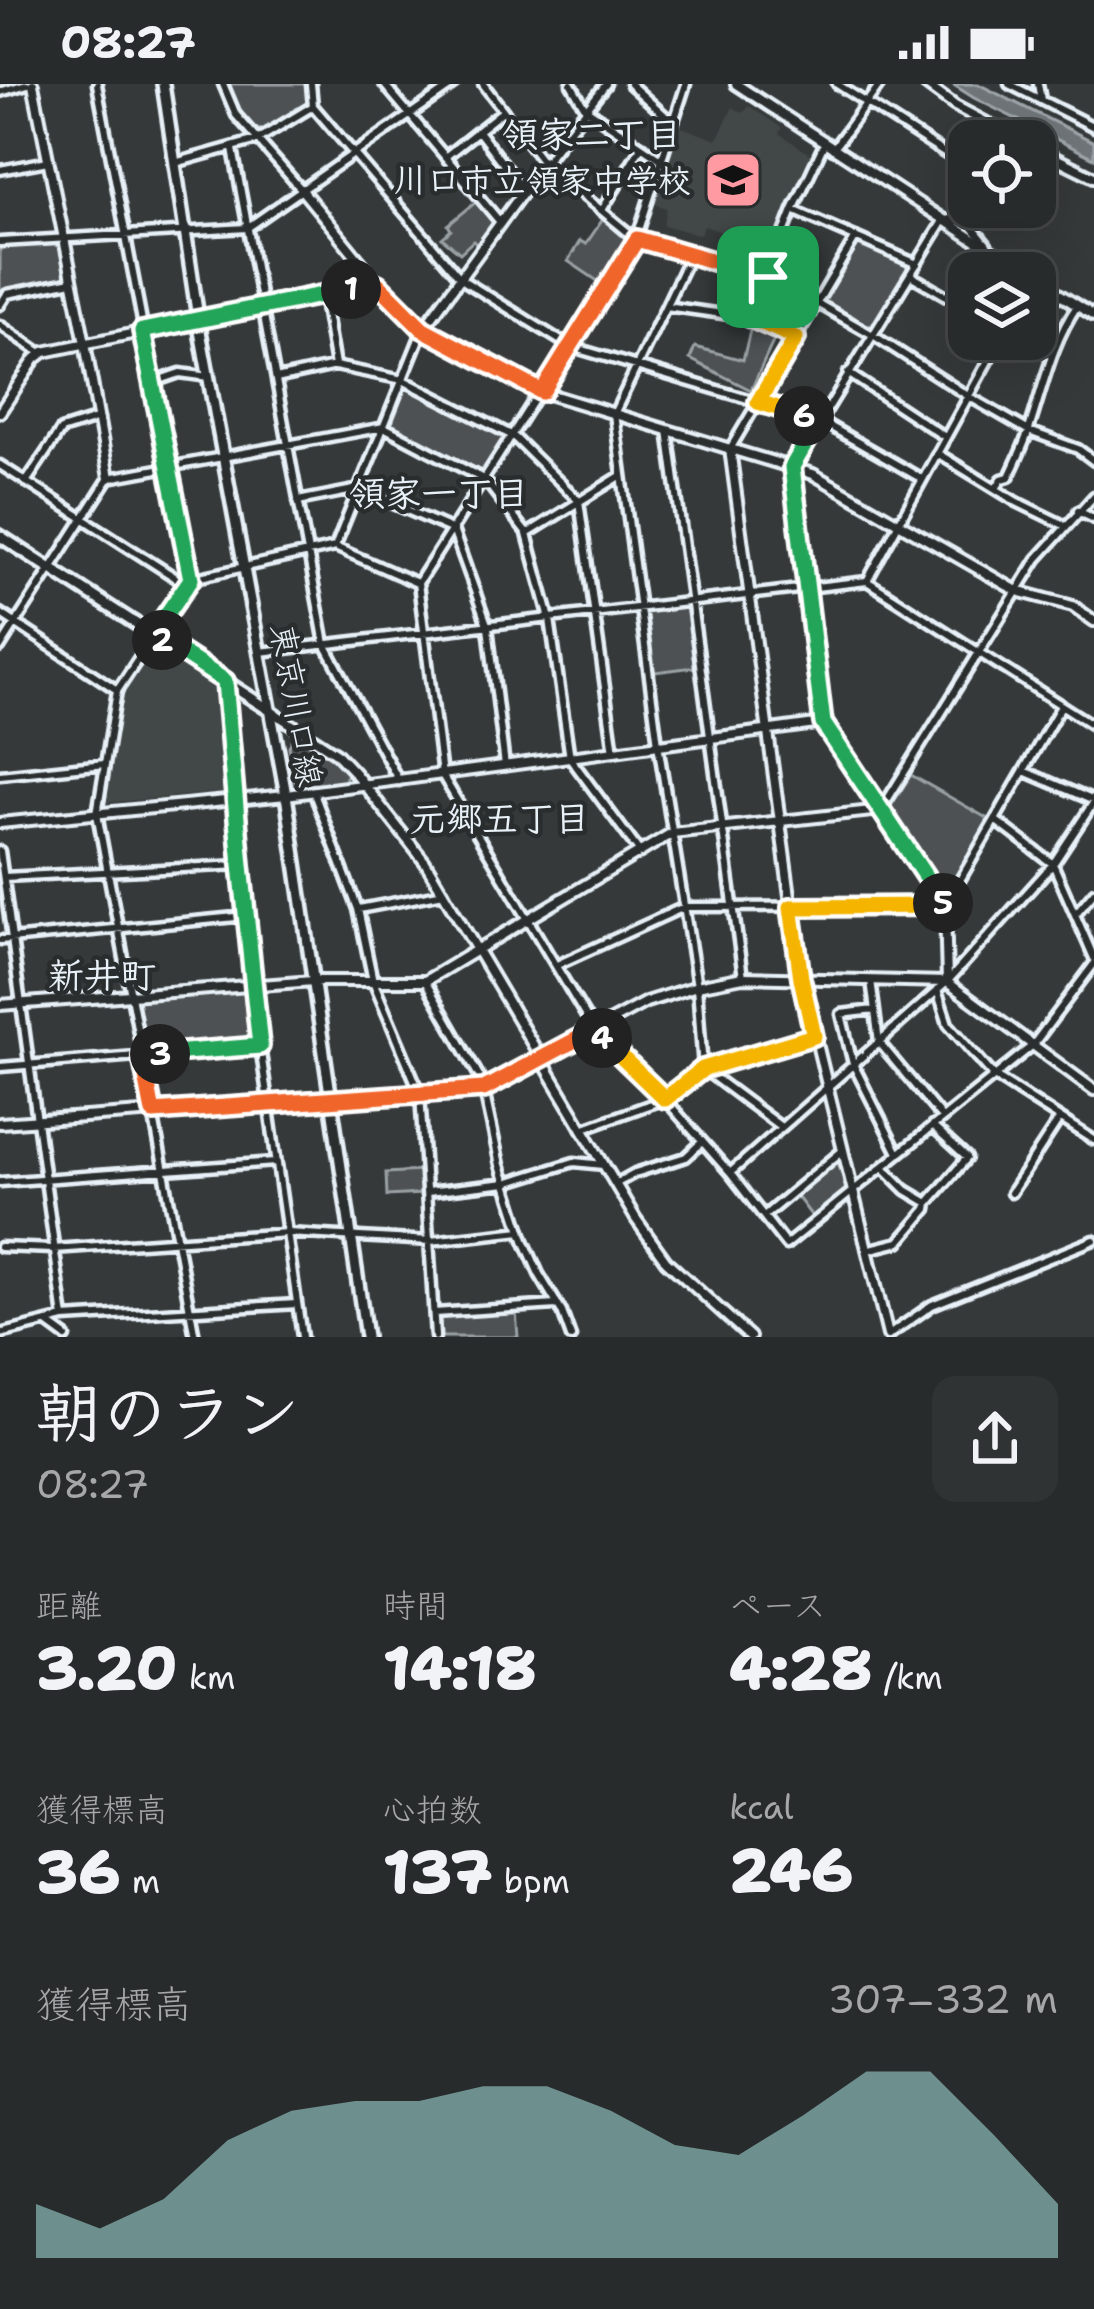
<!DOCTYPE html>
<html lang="ja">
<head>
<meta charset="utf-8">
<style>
	body { margin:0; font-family:"Shantell Sans","Klee One",sans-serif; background:#303334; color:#f1f3f6; height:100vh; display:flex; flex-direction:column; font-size:45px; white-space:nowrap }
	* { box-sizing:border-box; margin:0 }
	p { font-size:39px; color:#a5a7a9 }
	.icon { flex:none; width:66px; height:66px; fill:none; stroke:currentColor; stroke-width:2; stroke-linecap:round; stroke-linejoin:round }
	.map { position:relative; height:1253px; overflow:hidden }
	.panel { display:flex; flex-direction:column; background:#282b2c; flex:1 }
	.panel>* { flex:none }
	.fabs { position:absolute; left:948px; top:36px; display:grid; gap:24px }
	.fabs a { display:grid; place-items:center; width:108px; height:108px; border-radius:24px; background:#282b2c; box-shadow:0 12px 48px #0002,0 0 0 3px #444748; font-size:60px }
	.pin { position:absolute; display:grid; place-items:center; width:102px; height:102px; color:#fff; margin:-51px; border-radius:24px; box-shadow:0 6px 18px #0006 }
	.km { position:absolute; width:60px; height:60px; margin:-30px; border-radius:50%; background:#222; color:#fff; font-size:33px; line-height:60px; text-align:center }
	.round { display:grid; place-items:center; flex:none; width:126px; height:126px; border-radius:24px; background:#303334 }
	.summary { display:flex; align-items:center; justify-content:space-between; height:204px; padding:0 36px }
	h1 { font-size:66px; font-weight:800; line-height:90px }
	.stats { display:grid; grid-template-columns:repeat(3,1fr); gap:18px; height:204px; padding:12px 36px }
	.stats div { display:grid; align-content:center }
	.stats b { font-size:60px; font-weight:800 }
	.stats small { font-size:33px; font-weight:400 }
	.stats p { font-size:33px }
	.chart { height:336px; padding:24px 36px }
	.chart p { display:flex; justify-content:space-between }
	.chart svg { width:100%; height:216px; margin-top:12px; fill:#8bbbb9; opacity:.7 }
	.status { display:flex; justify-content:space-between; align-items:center; height:84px; padding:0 60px; background:#282b2c; direction:ltr }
	.status svg { height:33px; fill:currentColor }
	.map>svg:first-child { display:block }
</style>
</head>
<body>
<div class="status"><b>08:27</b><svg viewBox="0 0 49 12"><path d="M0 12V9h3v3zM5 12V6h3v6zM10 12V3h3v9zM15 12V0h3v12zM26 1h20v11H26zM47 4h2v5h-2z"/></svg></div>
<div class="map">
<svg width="1094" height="1253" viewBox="0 0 1094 1253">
	<rect width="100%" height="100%" fill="#35393a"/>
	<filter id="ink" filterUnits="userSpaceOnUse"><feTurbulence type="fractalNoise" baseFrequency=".00833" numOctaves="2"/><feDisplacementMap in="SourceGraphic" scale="24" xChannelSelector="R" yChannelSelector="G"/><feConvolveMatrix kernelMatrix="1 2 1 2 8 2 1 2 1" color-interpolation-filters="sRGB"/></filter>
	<g filter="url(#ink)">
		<!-- built -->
		<path fill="#424647" d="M 749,22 L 782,44 L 779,49 L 814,73 L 778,158 L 753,152 L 750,158 L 704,142 L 700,151 L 663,141 L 667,124 L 654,120 L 679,42 L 717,56 L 733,23 L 743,29 Z
			M 156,558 L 218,599 L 221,603 L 230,705 L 227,708 L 105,719 L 102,716 L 120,608 L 151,559 Z"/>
		<!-- green -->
		<path fill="#4d5152" stroke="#9aa1a5" stroke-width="3" d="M 227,0 L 308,0 L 309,17 L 307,22 L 267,48 C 245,44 233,20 227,0 Z
			M 477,117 L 493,136 L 493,142 L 479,162 L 473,157 L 460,169 L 442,154 L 451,146 L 448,141 Z
			M 603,135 L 629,158 L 602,200 L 568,177 L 580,157 L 586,160 Z
			M 861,158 L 908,179 L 909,184 L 874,240 L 869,242 L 825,218 L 824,213 L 855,160 Z
			M 54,160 L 60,164 L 65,190 L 63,193 L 3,208 L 0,211 L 0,162 Z
			M 752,238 L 777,249 L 751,306 L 690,275 L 695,263 L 743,276 Z
			M 409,303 L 504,351 L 505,354 L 485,385 L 480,386 L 391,342 L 405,305 Z
			M 685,523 L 690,527 L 697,580 L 694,583 L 655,588 L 652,586 L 645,531 L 648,528 Z
			M 301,652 L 328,669 L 347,687 L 345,699 L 296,702 L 289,662 L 294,653 Z
			M 911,691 L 990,736 L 947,810 L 941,810 L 890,731 L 889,725 Z
			M 248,907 L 253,910 L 257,956 L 254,960 L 149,968 L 144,965 L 136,918 L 140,914 Z
			M 837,1075 L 847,1105 L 845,1110 L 814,1135 L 795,1110 Z
			M 421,1087 L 422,1110 L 387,1112 L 386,1089 Z
			M 516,1226 L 518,1253 L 441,1253 L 440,1234 L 443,1231 Z"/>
		<!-- water -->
		<path fill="#707579" stroke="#a0a7ac" stroke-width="3" d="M 952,0 L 978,0 L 1094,58 L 1094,74 L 974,14 Z"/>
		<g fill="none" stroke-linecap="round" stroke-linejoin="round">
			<defs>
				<path id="minor" d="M 97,0 L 191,495
					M 223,0 L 236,31 L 301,105
					M 311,0 L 313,22 L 461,195 L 469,200 L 569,262 L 819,336 L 922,395
					M 384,0 L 500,138
					M 483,0 L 544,79 L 636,155 L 778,197 L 873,251 L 968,312 L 1029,347 L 1078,365 L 1094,377
					M 571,0 L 585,24 L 662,76
					M 630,0 L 673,39
					M 686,0 L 636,155 L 418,499 L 442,691 L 594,946 L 665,1015 L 730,1089 L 786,1161 L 1033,961 L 1094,880
					M 837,0 L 969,85
					M 1009,0 L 1094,43
					M 1038,0 L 1041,16
					M 0,8 L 27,0
					M 478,47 L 523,106
					M 233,65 L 325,560 L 399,697
					M 833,65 L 880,0
					M 445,73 L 503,27
					M 175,79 L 257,56 L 313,22
					M 544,79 L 606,0
					M 0,86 L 48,77
					M 602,126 L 641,63
					M 793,126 L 917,180
					M 970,140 L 987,161
					M 0,158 L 247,144 L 454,0
					M 690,171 L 614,330 L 658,660 L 697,902 L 703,985 L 781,1043
					M 910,191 L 969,225
					M 323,211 L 335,282
					M 0,221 L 7,210 L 72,197
					M 666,222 L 751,234 L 795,254
					M 751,234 L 793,126 L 824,60
					M 0,241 L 41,269
					M 1019,255 L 1052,272
					M 848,289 L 945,353
					M 276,295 L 335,282 L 403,296 L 513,352 L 579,417 L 614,668
					M 154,298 L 180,289 L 209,293
					M 668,346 L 743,893
					M 730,365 L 856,153
					M 937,369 L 1017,418 L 1064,441
					M 0,381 L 187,501
					M 792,383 L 943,137 L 949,135 L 970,140 L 981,123
					M 26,398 L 61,346 L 99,334
					M 996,404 L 1002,395 L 1009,393 C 1017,375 1026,358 1031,339 C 1044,299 1053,257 1077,222
					M 298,417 L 359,405 L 453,446 L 488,543 L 505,682
					M 1078,427 L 1094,435
					M 527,450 L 622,391
					M 335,463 L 423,245
					M 867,497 L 1000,255
					M 0,529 L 117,606
					M 0,564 L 109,394 L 384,343 L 485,396 L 527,450 L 550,535 L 570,674 L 639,767
					M 260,568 L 867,497 L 1094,642
					M 225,597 L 241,781 L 260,962 L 302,1253
					M 1024,687 L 1094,717
					M 0,691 L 105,680
					M 313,707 L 358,825 L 373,897 L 420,1009 L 435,1253
					M 881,726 L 1037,475 L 1094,412
					M 995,736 L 1053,780 L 1094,874
					M 0,767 L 64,1234
					M 4,793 L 241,781
					M 359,825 L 444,809
					M 1077,828 L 1094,808
					M 0,856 L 246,832
					M 557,881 L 684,823 L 945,822 L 1061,622
					M 871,896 L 879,958 L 942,1034
					M 425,897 L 482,997 L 500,1081 L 524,1156 L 539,1190 L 562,1228 L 571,1253
					M 937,906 L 948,940 L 994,992 L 1094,1056
					M 874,926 L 841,930 L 853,980 L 898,1069
					M 0,983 L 260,962
					M 582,1045 L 665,1015 L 703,985 L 814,953
					M 883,1083 L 906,1106 L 928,1119 L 967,1074 L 932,1042
					M 730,1089 L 947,898 L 1053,780 L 1094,718
					M 0,1098 L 275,1078
					M 615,1100 L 635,1089 L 686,1073 L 702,1058
					M 427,1108 L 506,1099 L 574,1078 L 604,1081
					M 1011,1109 L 1060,1034
					M 764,1132 L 842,1067
					M 0,1163 L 53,1165 L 287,1149 L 431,1157 L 521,1147
					M 867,1166 L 899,1158 L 927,1125 L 928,1119
					M 434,1229 L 556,1221
					M 47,1239 L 66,1253
					M 0,1250 L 64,1234 L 297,1220
					M 889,1251 L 932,1221 L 1094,1156
					M 195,1253 L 97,730 L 117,607 L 191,495 L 335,463 L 417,499"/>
				<path id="tertiary" d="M 33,0 L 85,259 L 109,394
					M 736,0 L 1025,189
					M 925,0 L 955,22 L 1021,57
					M 1035,64 L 1094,93
					M 301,105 L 378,199 L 423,245 L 542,308 L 813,390 L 1017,507 L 1073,522 L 1094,537
					M 1035,195 L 1094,232
					M 423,245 L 544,79
					M 0,328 L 35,275 L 44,268 L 378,199
					M 730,365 L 801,894 L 888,1251
					M 792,383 L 823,639 L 945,822 L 947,898
					M 271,627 L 336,669 L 354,688 L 425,778 L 636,1135 L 666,1177 L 750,1253
					M 0,739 L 286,711 L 823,639
					M 0,921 L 313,897 L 425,897 L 672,749 L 881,726
					M 0,1039 L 484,1005 L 646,918 L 697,902 L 743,893 L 947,898 L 1094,1006"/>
				<path id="secondary" d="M 163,0 L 200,247 L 286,711 L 366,1253
					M 0,452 L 271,627"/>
			</defs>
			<!-- minor casing -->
			<use href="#minor" stroke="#e8f1f8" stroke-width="15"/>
			<!-- tertiary casing -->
			<use href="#tertiary" stroke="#e8f1f8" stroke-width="16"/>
			<!-- secondary casing -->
			<use href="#secondary" stroke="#e8f1f8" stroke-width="18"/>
			<!-- minor -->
			<use href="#minor" stroke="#2a2d2e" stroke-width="6"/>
			<!-- tertiary -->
			<use href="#tertiary" stroke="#2a2d2e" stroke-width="8"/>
			<!-- secondary -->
			<use href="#secondary" stroke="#2a2d2e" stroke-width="9"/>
		</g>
	</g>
	<g fill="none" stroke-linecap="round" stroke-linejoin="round" filter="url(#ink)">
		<defs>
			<path id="split-1" d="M 351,205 L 378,200 L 423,245 L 542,308 L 637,155 L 768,193"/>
			<path id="split-2" d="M 162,556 L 153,550 L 191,495 L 142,247 L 351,205"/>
			<path id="split-3" d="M 160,970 L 260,962 L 241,781 L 225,597 L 162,556"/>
			<path id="split-4" d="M 160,970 L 142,972 L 153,1028 L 484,1005 L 594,946 L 602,954"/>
			<path id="split-5" d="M 602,954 L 665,1015 L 703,985 L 814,952 L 801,894 L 791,823 L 945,822 L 943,819"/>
			<path id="split-6" d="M 804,332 L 819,336 L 792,383 L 823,639 L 943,819"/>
			<path id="split-7" d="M 768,193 L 751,234 L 796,254 L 758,318 L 804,332"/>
		</defs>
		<!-- split-1 casing -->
		<use href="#split-1" stroke="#fff" stroke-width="24"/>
		<!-- split-2 casing -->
		<use href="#split-2" stroke="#fff" stroke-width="24"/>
		<!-- split-3 casing -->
		<use href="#split-3" stroke="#fff" stroke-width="24"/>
		<!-- split-4 casing -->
		<use href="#split-4" stroke="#fff" stroke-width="24"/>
		<!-- split-5 casing -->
		<use href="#split-5" stroke="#fff" stroke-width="24"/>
		<!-- split-6 casing -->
		<use href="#split-6" stroke="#fff" stroke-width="24"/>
		<!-- split-7 casing -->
		<use href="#split-7" stroke="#fff" stroke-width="24"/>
		<!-- split-1 -->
		<use href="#split-1" stroke="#f0652b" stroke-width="15"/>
		<!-- split-2 -->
		<use href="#split-2" stroke="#22a559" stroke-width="15"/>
		<!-- split-3 -->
		<use href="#split-3" stroke="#22a559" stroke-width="15"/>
		<!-- split-4 -->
		<use href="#split-4" stroke="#f0652b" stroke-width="15"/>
		<!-- split-5 -->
		<use href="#split-5" stroke="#f5b400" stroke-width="15"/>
		<!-- split-6 -->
		<use href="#split-6" stroke="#22a559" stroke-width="15"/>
		<!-- split-7 -->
		<use href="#split-7" stroke="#f5b400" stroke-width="15"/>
	</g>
	<!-- icons -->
	<defs>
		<symbol id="school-square" viewBox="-11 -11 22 22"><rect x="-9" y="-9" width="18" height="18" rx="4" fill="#ff9aa2" stroke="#2a2d2e"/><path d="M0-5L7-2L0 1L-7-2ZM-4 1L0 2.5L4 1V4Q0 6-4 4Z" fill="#111"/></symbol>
	</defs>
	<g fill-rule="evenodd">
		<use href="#school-square" x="700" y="63" width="66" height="66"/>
	</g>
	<g text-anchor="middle" stroke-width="9" stroke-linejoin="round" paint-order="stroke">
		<!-- poi labels -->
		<g font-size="33" font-weight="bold" fill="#e8f1f8" stroke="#2a2d2e" text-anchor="end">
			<text x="691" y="108">川口市立領家中学校</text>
		</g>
		<!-- street labels -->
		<g font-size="33" fill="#e8f1f8" stroke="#2a2d2e">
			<text transform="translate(297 621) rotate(80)" y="12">東京川口線</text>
		</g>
		<!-- neighbourhood labels -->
		<g font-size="36" font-weight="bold" fill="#e8f1f8" stroke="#2a2d2e">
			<text x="592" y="63">領家二丁目</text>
			<text x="439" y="422">領家一丁目</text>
			<text x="500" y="747">元郷五丁目</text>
			<text x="102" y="904">新井町</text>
		</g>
	</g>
</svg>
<div class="fabs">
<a><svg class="icon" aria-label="locate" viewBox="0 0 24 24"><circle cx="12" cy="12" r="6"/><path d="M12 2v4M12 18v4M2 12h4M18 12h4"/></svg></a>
<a><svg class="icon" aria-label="layers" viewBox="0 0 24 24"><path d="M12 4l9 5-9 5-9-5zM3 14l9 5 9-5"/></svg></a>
</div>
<div class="pin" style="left:768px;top:193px;background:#1e9e55"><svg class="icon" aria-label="arrive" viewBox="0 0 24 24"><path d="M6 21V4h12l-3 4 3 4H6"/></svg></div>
<b class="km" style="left:351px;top:205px">1</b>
<b class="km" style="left:162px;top:556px">2</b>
<b class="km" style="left:160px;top:970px">3</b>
<b class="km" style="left:602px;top:954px">4</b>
<b class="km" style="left:943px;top:819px">5</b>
<b class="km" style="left:804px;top:332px">6</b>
</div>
<section class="panel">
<div class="summary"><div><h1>朝のラン</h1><p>08:27</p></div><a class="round"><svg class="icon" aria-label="share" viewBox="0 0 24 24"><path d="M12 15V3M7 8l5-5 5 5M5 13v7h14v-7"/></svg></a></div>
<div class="stats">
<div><p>距離</p><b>3.20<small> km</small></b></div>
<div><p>時間</p><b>14:18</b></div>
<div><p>ペース</p><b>4:28<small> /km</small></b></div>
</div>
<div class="stats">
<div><p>獲得標高</p><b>36<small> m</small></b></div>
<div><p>心拍数</p><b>137<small> bpm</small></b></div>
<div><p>kcal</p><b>246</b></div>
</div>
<div class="chart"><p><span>獲得標高</span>307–332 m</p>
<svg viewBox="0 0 160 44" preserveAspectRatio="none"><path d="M0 44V33L10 38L20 32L30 20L40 14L50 12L60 12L70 9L80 9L90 14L100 21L110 23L120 15L130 6L140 6L150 19L160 33V44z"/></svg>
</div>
</section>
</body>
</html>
